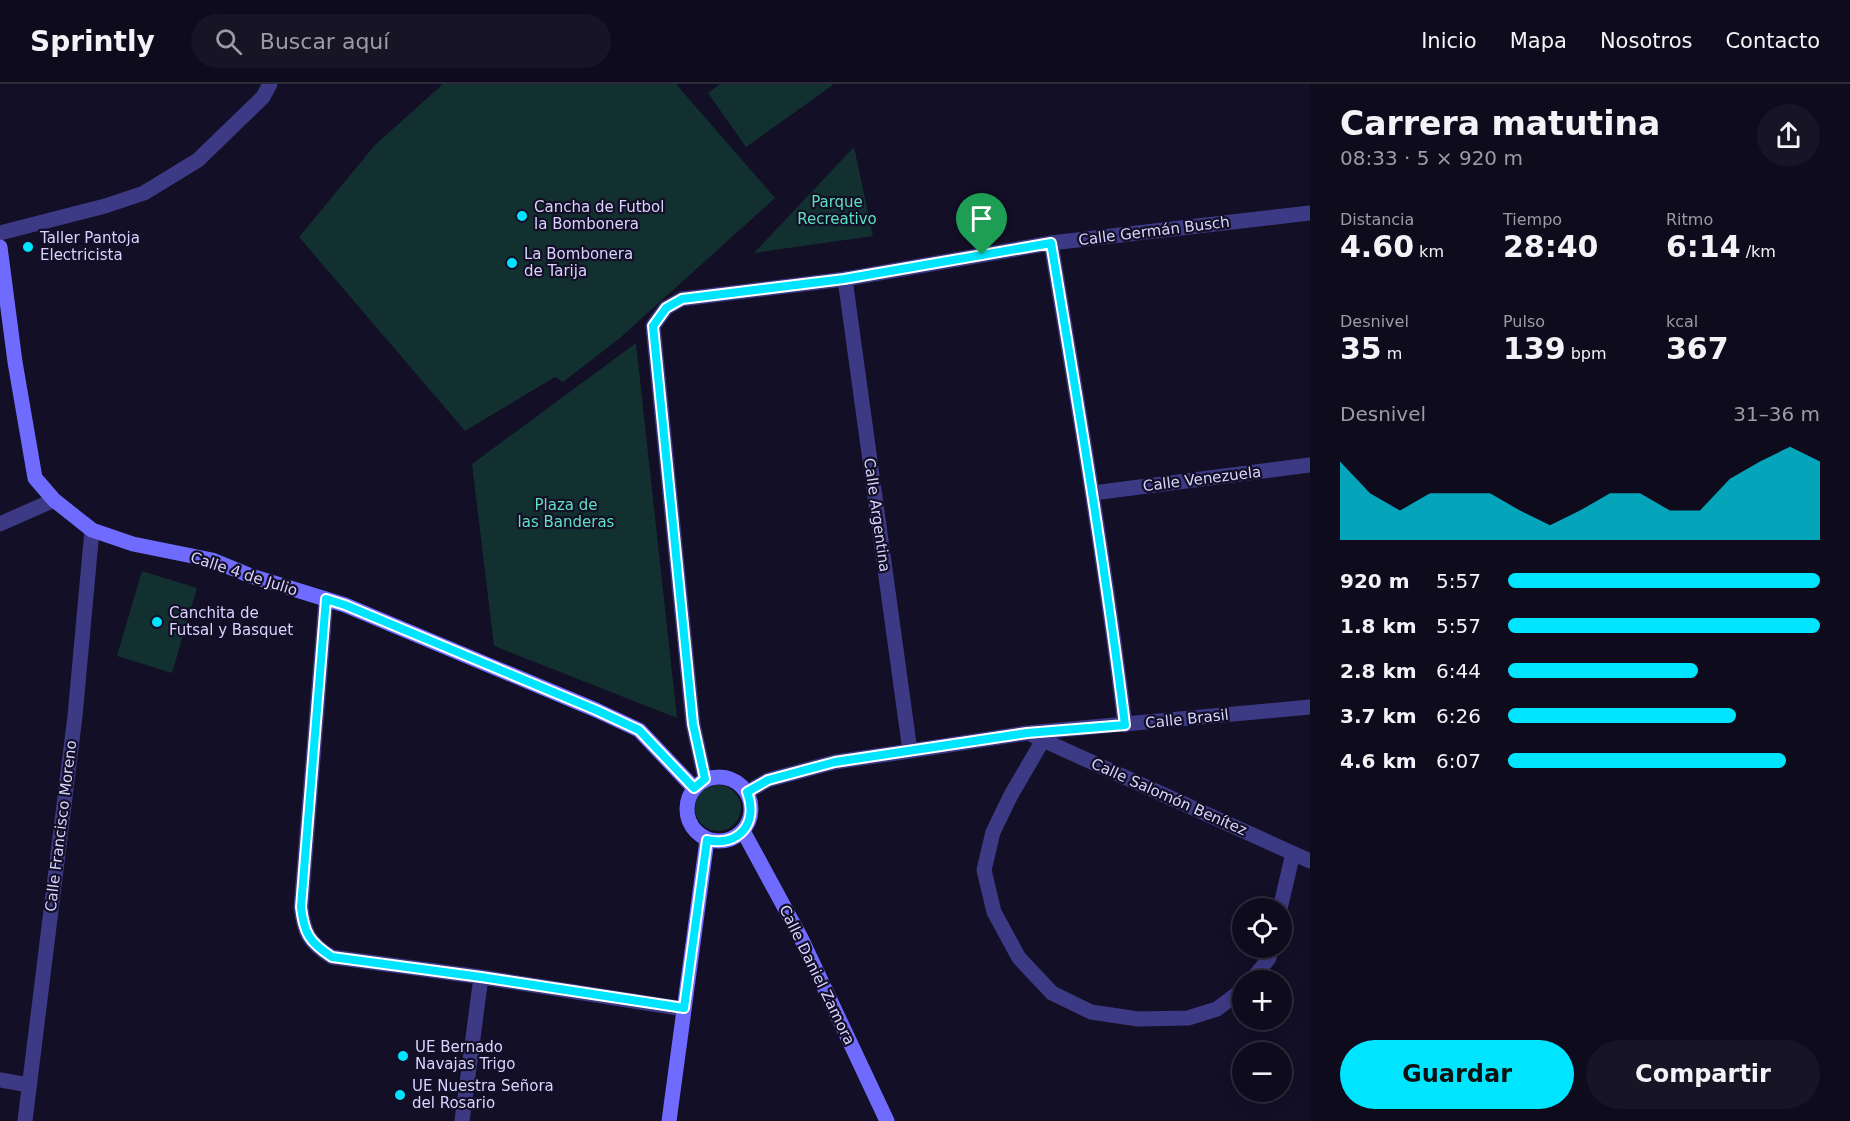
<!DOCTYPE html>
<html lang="es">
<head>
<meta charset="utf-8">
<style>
	body { margin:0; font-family:"DejaVu Sans",sans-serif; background:#171425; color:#f1f3f6; height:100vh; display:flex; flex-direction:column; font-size:22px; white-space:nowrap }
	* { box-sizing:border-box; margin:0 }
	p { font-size:20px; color:#9b9ba3 }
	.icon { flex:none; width:33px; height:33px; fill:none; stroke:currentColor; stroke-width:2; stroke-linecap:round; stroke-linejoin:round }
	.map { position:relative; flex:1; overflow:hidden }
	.side { display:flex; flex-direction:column; background:#0e0b1c; width:540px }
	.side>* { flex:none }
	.fabs { position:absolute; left:1232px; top:814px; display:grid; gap:12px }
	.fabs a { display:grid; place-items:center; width:60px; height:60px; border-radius:50%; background:#0e0b1c; box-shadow:0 3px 15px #0003,0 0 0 2px #2e2b3b; font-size:30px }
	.pin { position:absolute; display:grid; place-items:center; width:51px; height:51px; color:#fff; margin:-62px -26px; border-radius:50% 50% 50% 0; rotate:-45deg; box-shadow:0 0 6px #0007 }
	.pin .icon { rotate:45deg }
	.round { display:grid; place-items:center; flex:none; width:63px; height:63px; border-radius:32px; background:#171425 }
	.head { display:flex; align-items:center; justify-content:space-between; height:102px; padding:0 30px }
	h1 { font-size:33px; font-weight:700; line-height:45px }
	.metrics { display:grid; grid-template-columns:repeat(3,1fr); gap:9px; height:102px; padding:6px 30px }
	.metrics div { display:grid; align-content:center }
	.metrics b { font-size:30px; font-weight:700 }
	.metrics small { font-size:16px; font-weight:400 }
	.metrics p { font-size:16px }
	.chart { height:168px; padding:12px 30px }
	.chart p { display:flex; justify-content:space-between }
	.chart svg { width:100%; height:108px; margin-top:6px; fill:#00e5ff; opacity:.7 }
	.primary-button { display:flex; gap:12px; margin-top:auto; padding:12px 30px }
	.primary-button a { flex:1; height:69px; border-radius:36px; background:#00e5ff; color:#111; font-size:24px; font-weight:700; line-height:69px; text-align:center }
	.primary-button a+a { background:#171425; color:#f1f3f6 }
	ul { padding:0 30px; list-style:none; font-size:20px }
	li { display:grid; grid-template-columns:96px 72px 1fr; align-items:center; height:45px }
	li i { height:15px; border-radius:8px; background:#00e5ff }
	header { display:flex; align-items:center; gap:36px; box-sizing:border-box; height:84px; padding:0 30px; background:#0e0b1c; border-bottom:2px solid #2e2b3b }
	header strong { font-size:28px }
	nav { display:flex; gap:33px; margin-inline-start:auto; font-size:21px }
	.search { width:420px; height:54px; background:#171425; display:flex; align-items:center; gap:15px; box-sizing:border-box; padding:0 21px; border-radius:33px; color:#9b9ba3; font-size:22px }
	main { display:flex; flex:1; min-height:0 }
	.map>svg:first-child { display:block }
</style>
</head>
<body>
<header>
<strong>Sprintly</strong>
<div class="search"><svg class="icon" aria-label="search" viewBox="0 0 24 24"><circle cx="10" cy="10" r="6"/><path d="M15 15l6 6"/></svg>Buscar aquí</div>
<nav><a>Inicio</a><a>Mapa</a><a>Nosotros</a><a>Contacto</a></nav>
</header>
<main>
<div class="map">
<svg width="1310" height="1037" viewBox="0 0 1310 1037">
	<rect width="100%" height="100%" fill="#130f26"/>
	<!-- green -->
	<path fill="#12302f" d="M 443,0 L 676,0 L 775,114 L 620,254 L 563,298 L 555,293 L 465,347 L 299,153 L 375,61 Z
		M 720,0 L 832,0 L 833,1 L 746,63 L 708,9 Z
		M 854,63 L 873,152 L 754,169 Z
		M 636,259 L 677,634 L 494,562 L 472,380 Z
		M 142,487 L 197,504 L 172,589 L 117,572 Z
		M695 724a23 23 0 1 1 46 0a23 23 0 1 1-46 0Z"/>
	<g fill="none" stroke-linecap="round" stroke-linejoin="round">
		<!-- street -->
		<path stroke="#3d3a85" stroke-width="15" d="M 0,149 L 105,122 L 144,109 L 198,76 L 263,13 L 270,0
			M 1051,159 C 1078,320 1105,479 1125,641
			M 845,195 L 910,667
			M 1093,409 L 1310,381
			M 0,440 L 54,416
			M 326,515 L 301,823 C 304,849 309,859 332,873 L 481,893 L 684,925
			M 1034,652 L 1310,777
			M 1043,656 L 1011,711 L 993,748 L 984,786 L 994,828 L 1019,874 L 1052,909 L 1091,928 L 1138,935 L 1188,934 L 1217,925 L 1242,906
			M 705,695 L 693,640 L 653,242 L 666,224 L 682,215 L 845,195 L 1051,159 L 1310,129
			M 747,708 L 768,696 L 835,678 L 910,667 L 1027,649 L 1310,623
			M 1280,825 L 1293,769
			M 1251,897 L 1269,874 L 1271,864
			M 0,996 L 29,1001
			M 25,1037 L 75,632 L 92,446
			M 462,1037 L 481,893"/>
		<!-- secondary -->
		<path stroke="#6f6bff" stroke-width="15" d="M 0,163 L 15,278 L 35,394 L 54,416 L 92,446 L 133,460 L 212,476 L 251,492 L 345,521 L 596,626 L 639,646 L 694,704
			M687 725a32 32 0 1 1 64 0a32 32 0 1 1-64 0Z
			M 743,747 L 800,852 L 887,1037
			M 669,1037 L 707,756"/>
	</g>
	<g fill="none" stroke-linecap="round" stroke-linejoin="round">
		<defs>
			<path id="route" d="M 1051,159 C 1078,320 1105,480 1125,641 L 1027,649 L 835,678 L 768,696 L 747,708 C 759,739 739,763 707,756 L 684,924 L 481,893 L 332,873 C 309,858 304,849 301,823 L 326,515 L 345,521 L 596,626 L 639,646 L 694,704 L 705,695 L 693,640 L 653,242 L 666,224 L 682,215 L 844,195 Z"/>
		</defs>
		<!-- route casing -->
		<use href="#route" stroke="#fff" stroke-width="12"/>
		<!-- route -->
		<use href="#route" stroke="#00e5ff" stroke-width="8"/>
	</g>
	<!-- markers -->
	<g fill="#00e5ff" stroke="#130f26" stroke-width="2">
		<circle cx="522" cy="132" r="6"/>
		<circle cx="28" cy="163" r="6"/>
		<circle cx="512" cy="179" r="6"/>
		<circle cx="157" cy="538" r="6"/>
		<circle cx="403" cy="972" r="6"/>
		<circle cx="400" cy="1011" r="6"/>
	</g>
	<g text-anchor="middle" stroke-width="4.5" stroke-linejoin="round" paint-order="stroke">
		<!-- park labels -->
		<g font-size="15" fill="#5fe0c0" stroke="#130f26">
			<text x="837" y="123">Parque<tspan x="837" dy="17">Recreativo</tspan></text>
			<text x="566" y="426">Plaza de<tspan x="566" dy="17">las Banderas</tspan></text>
		</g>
		<!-- poi labels -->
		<g font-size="15" fill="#d9d4ff" stroke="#130f26" text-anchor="start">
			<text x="534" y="128">Cancha de Futbol<tspan x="534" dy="17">la Bombonera</tspan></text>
			<text x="40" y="159">Taller Pantoja<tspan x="40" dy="17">Electricista</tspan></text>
			<text x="524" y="175">La Bombonera<tspan x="524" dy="17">de Tarija</tspan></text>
			<text x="169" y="534">Canchita de<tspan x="169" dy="17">Futsal y Basquet</tspan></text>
			<text x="415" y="968">UE Bernado<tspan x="415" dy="17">Navajas Trigo</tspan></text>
			<text x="412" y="1007">UE Nuestra Señora<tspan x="412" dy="17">del Rosario</tspan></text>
		</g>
		<!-- street labels -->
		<g font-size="15" fill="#d9d4ff" stroke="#130f26">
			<text transform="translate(1154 147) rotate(-7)" y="5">Calle Germán Busch</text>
			<text transform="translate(1202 395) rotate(-7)" y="5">Calle Venezuela</text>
			<text transform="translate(877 431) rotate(82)" y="5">Calle Argentina</text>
			<text transform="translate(244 490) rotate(18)" y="5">Calle 4 de Julio</text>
			<text transform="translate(1187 635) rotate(-6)" y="5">Calle Brasil</text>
			<text transform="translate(1169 713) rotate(24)" y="5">Calle Salomón Benítez</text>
			<text transform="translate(61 742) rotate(-83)" y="5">Calle Francisco Moreno</text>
			<text transform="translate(817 891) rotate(64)" y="5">Calle Daniel Zamora</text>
		</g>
	</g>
</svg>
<div class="fabs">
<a><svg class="icon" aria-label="locate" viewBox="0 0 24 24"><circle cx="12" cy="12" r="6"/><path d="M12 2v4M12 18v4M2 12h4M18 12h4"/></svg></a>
<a>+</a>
<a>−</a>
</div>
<div class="pin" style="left:982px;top:171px;background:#1e9e55"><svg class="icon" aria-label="arrive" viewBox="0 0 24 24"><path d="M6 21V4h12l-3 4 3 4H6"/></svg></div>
</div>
<section class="side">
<div class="head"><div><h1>Carrera matutina</h1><p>08:33 · 5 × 920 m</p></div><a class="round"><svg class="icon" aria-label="share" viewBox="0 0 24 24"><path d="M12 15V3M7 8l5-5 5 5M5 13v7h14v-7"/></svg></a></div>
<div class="metrics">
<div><p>Distancia</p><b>4.60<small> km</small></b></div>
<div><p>Tiempo</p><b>28:40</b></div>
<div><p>Ritmo</p><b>6:14<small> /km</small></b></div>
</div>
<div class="metrics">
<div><p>Desnivel</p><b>35<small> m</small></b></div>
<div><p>Pulso</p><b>139<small> bpm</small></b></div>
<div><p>kcal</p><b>367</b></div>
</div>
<div class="chart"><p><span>Desnivel</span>31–36 m</p>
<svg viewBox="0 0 160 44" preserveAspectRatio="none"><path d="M0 44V12L10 25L20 32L30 25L40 25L50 25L60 32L70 38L80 32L90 25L100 25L110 32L120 32L130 19L140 12L150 6L160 12V44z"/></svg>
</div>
<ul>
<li><b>920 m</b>5:57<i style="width:100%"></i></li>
<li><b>1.8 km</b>5:57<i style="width:100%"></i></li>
<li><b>2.8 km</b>6:44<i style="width:61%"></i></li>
<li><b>3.7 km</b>6:26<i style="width:73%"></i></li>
<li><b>4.6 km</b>6:07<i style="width:89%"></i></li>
</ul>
<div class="primary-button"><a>Guardar</a><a>Compartir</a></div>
</section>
</main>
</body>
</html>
